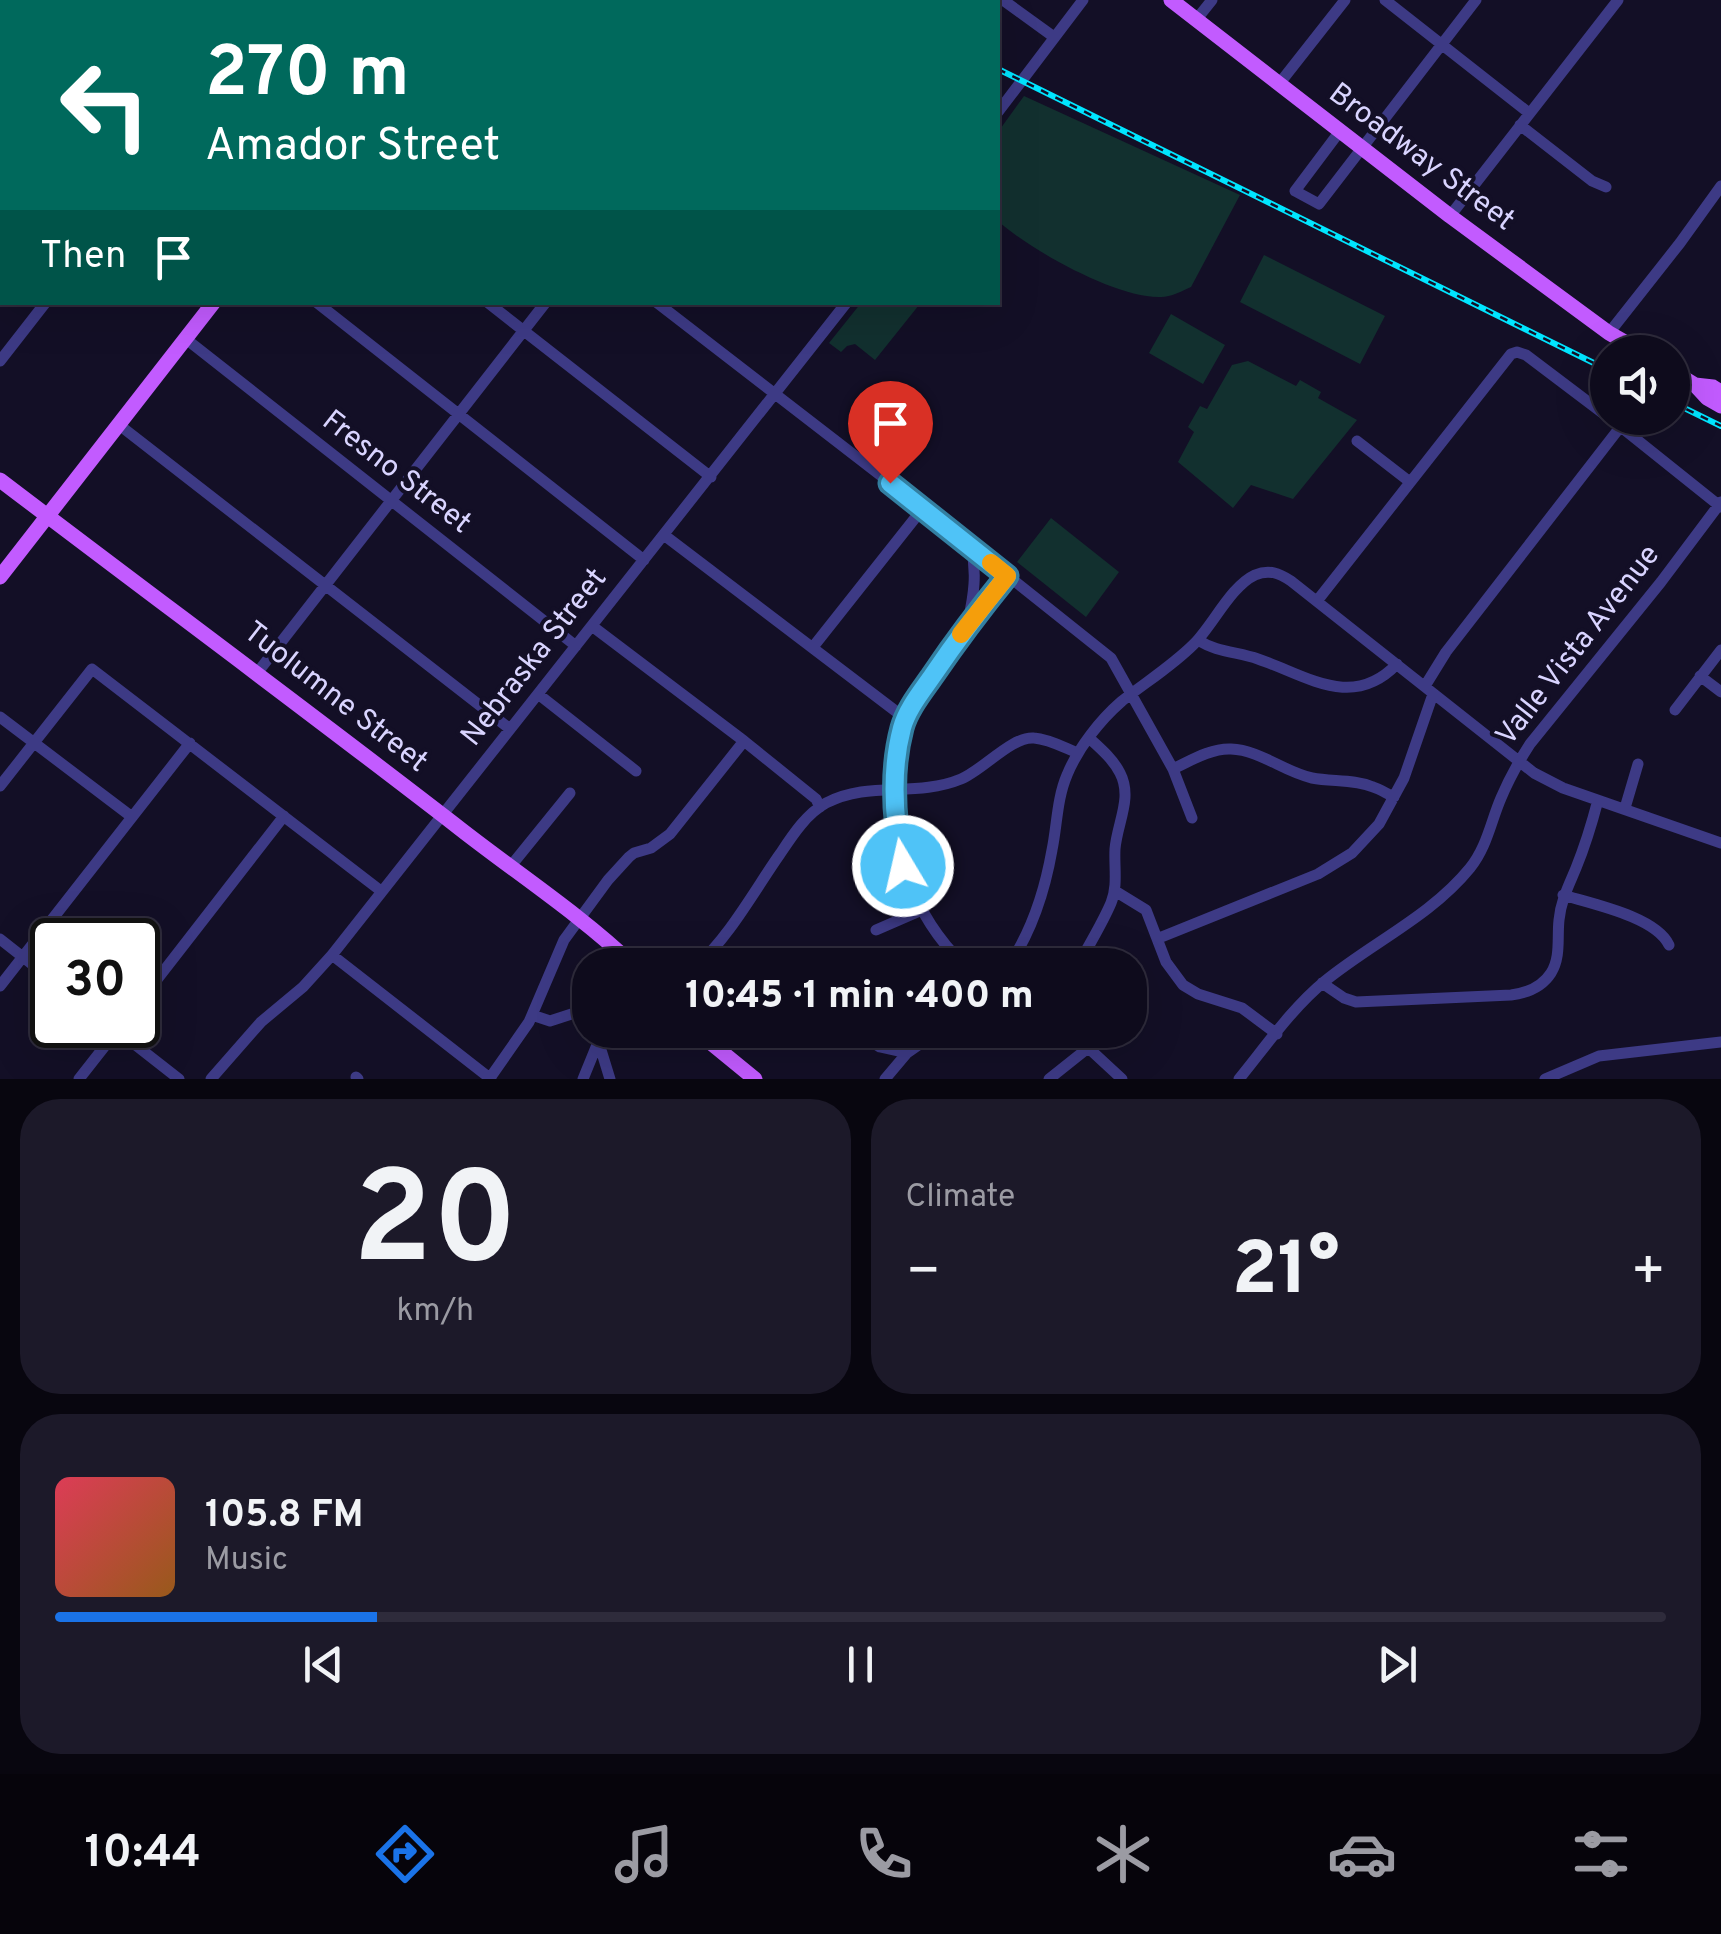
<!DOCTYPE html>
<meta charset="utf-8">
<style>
:root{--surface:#0e0b1c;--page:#1c1929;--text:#f1f3f6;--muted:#9b9ba3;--line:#2e2b3b;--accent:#1a73e8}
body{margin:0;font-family:Overpass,sans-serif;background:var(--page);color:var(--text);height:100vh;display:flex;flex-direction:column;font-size:38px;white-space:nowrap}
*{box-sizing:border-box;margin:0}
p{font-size:32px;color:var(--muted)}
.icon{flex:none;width:55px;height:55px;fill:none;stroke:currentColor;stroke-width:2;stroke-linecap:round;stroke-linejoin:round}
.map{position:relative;height:1079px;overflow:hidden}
.drawer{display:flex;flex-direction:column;gap:20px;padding:20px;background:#08060f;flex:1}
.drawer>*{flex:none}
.hud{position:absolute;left:0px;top:0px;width:1000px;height:305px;box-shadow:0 10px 40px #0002,0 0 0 2px var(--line);background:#00695c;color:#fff;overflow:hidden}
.tools{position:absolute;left:1590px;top:335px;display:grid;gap:20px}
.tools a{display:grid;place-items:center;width:100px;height:100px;border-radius:50%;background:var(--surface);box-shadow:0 10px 40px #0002,0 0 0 2px var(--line);font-size:50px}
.speed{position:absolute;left:30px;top:918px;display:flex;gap:20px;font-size:50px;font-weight:700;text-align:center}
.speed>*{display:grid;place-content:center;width:130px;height:130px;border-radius:50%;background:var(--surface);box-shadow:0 10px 40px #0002,0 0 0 2px var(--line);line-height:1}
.speed .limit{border:5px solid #111;border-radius:15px;background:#fff;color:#111}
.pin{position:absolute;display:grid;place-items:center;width:85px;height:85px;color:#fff;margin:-102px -42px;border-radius:50% 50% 50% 0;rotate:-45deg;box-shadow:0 0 10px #0007}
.pin .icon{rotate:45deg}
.me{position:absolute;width:110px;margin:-55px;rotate:351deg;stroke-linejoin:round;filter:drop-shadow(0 0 8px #0008)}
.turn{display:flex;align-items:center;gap:35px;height:210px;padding:0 40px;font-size:45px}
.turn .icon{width:130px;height:130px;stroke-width:2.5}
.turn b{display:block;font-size:70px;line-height:85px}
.then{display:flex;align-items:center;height:95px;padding:0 40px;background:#0003;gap:20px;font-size:38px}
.big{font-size:75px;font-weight:800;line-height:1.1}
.drawer .card{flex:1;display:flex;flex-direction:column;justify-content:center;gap:15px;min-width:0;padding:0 35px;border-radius:40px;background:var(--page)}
.drawer .dial{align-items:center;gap:0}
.dial b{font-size:130px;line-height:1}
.song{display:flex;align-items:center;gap:30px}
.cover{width:120px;height:120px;border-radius:15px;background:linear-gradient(135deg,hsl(350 70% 55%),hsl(30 70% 35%))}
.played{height:10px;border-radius:5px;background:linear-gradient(90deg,var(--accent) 20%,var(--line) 20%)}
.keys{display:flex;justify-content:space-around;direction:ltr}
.heat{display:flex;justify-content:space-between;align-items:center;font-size:55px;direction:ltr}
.drawer .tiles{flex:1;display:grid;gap:20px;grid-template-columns:1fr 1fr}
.card:last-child{grid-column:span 2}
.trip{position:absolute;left:572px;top:948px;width:575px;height:100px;border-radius:40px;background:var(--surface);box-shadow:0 10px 40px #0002,0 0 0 2px var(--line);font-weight:800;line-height:100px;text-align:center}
.tabs{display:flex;height:160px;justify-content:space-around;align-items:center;background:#06040b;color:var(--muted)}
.tabs .icon{width:70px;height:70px}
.tabs .selected{color:var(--accent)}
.tabs b{font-size:45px;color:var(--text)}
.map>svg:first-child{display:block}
.green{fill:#12302f}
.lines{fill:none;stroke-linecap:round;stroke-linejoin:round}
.minor{stroke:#3d3a85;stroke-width:11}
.major{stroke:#c25bff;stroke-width:15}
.rail-casing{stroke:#00e5ff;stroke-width:6}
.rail{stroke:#130f26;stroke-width:2.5;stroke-dasharray:8;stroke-linecap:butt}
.route-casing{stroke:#337fa1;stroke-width:25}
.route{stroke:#4fc3f7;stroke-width:18}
.slow{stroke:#f59e0b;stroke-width:18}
.labels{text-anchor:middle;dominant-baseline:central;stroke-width:8;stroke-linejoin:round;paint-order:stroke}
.street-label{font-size:30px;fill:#d9d4ff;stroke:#130f26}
</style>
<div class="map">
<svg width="1721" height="1079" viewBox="0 0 1721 1079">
<rect width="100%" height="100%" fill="#130f26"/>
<path class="green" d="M1024 96 1240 195 1191 287C1182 291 1171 297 1161 297 1118 299 1030 250 998 221V132Z
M1264 255 1385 316 1360 364 1240 302Z
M915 302 919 305 875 360 855 344 847 346 841 352 829 343 861 303Z
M1171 314 1225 345 1203 384 1149 353Z
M1248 361 1296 386 1300 380 1321 392 1318 398 1357 420 1293 499 1251 485 1233 508 1178 462 1194 432 1188 427 1200 406 1207 409 1232 365Z
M1051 518 1119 572 1086 617 1017 562Z"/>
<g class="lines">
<path class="minor" d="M264 0 268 2
M510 0 513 2
M1003 0 1054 37
M1385 0 1529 113
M110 2 112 0
M210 2 212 0
M282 2 284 0
M616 2 618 0
M1196 20 1212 0
M1279 84 1345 0
M998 112 1083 0
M1520 125 1592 181 1606 187
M1340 131 1295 191 1319 204 1476 0
M0 138 2 140
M0 213 2 210
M1450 216 1618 0
M316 302 644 560
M487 302 711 477
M656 302 928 512 1111 658 1173 769 1192 818
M1609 333 1680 243 1721 186
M186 339 576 646
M0 361 46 302
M1616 423 1721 507
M118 424 510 729
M1357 441 1410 482
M664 535 906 719
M1317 601 1511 354 1517 352 1526 355 1608 417
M968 621C974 595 977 573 971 546
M592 626 744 741 816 799 820 807
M1198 640C1216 652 1238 652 1258 659 1306 675 1352 711 1397 664
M813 647 923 508
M257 673 546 302
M1700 676 1721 692
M1425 686 1446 652 1621 426
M538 694 636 771
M1675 710 1721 650
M0 717 132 817
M1173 769C1190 761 1211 748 1231 749 1260 750 1284 772 1312 778 1332 782 1354 779 1373 787 1380 789 1387 794 1394 797
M0 786 92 669 381 891
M1625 808 1638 764
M510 867 570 793
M1115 891 1146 910 1166 962 1183 985 1198 994 1242 1008 1277 1034
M1563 895C1593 904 1656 917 1669 945
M876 930 922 910
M1159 938 1318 874 1352 853 1379 824 1404 778 1433 694
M0 939 52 980
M332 955 491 1079
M708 956 758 957 781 965
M697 965C728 939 756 888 780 854 792 836 806 814 826 803 870 780 915 798 961 779 983 770 1012 736 1034 738 1049 739 1065 748 1078 753
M964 965C910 912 892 849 896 775 897 757 897 738 904 721 913 702 926 686 937 669 959 637 983 606 1007 576
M1009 965C1031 932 1045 890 1052 850 1057 826 1057 798 1067 775 1078 748 1100 720 1122 701 1146 682 1172 666 1194 644 1213 625 1231 586 1255 575 1269 569 1279 573 1291 581L1534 773 1563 788 1721 843
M1078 965C1089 945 1102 924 1111 903 1118 886 1114 867 1115 849 1117 823 1133 798 1120 773 1113 759 1100 748 1089 738
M1322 983 1344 998 1356 1002 1511 995C1527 993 1542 987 1551 973 1561 957 1557 938 1559 920 1561 900 1569 885 1576 868 1585 846 1592 823 1598 800
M0 986 190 743
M138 1004 284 816
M532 1015 550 1021 590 1008
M110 1025 179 1079
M853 1030 880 1047 907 1053
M1069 1030 1122 1079
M598 1040 610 1079
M356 1077 358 1079
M490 1078 529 1022 564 940 608 880 629 857 634 853 651 848 670 834 744 741
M79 1079 119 1028
M211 1079 261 1022 303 987 332 955 847 302
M583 1079 603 1030
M885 1079 907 1053 940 1030
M1049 1079 1088 1048
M1239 1079C1266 1046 1292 1008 1325 981 1373 942 1431 916 1470 868 1487 847 1491 821 1501 798 1509 779 1519 761 1530 744L1661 582 1721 502
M1545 1079 1599 1056 1721 1042"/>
<path class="major" d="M1171 0 1450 216 1609 333 1642 352
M448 2 450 0
M1672 371 1695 385 1707 398 1721 406
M1695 385 1713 387 1721 392
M0 480C151 595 304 708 454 824 512 870 580 914 633 965
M0 577 214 302
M695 1030 755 1079"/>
<g class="rail-casing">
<path id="rail" d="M857 0 862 2
M998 69 1608 370
M1672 402 1721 426"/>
</g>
<use href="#rail" class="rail"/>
</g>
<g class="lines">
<g class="route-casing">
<path id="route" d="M890 483 1007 576C981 608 956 641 933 675 922 691 907 709 902 728 890 773 894 822 903 866"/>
</g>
<use href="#route" class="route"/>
<path class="slow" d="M961 634 1007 576 991 563"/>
</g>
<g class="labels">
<g class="street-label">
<text transform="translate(1421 158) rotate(37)">Broadway Street</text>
<text transform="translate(396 473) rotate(38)">Fresno Street</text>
<text transform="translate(1579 646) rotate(-52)">Valle Vista Avenue</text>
<text transform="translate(535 658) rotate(-52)">Nebraska Street</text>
<text transform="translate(335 698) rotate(38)">Tuolumne Street</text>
</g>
</g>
</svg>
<div class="tools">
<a><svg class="icon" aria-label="sound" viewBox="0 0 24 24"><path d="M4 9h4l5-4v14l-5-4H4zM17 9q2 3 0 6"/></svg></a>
</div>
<div class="speed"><div class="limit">30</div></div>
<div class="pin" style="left:890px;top:483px;background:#d93025"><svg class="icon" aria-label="arrive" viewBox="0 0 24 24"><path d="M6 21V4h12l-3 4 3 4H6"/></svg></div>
<svg class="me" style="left:903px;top:866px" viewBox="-20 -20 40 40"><circle r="17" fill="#4fc3f7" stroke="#fff" stroke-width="3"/><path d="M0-11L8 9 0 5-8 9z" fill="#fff"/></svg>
<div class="trip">10:45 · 1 min · 400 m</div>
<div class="hud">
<div class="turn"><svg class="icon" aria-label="left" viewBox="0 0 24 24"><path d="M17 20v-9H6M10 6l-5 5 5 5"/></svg><div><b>270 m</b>Amador Street</div></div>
<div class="then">Then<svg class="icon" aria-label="arrive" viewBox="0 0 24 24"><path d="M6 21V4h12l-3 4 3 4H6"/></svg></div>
</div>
</div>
<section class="drawer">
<div class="tiles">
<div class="card dial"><b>20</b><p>km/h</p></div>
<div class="card"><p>Climate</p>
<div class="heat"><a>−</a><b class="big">21°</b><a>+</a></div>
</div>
<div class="card">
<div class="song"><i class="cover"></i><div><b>105.8 FM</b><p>Music</p></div></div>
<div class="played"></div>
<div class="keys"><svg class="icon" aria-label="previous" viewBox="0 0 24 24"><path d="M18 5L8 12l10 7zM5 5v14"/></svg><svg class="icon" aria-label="pause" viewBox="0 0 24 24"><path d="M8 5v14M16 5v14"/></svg><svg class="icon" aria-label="next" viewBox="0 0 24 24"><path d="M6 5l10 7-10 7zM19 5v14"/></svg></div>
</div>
</div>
</section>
<nav class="tabs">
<b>10:44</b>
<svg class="icon selected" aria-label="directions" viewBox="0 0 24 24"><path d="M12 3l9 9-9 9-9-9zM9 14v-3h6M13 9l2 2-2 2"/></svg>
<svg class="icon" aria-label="music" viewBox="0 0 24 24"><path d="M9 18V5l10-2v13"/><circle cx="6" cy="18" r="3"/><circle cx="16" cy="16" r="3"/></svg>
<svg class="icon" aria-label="phone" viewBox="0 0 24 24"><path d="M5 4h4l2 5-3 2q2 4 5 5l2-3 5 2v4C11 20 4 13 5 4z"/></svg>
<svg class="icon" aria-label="climate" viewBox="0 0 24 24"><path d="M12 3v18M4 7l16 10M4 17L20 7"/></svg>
<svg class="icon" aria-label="car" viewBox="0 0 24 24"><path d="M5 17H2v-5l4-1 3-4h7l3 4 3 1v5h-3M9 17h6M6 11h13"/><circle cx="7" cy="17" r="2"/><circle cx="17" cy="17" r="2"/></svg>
<svg class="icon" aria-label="filters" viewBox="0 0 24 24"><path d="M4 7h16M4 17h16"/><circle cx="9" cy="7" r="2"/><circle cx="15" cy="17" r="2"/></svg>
</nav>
